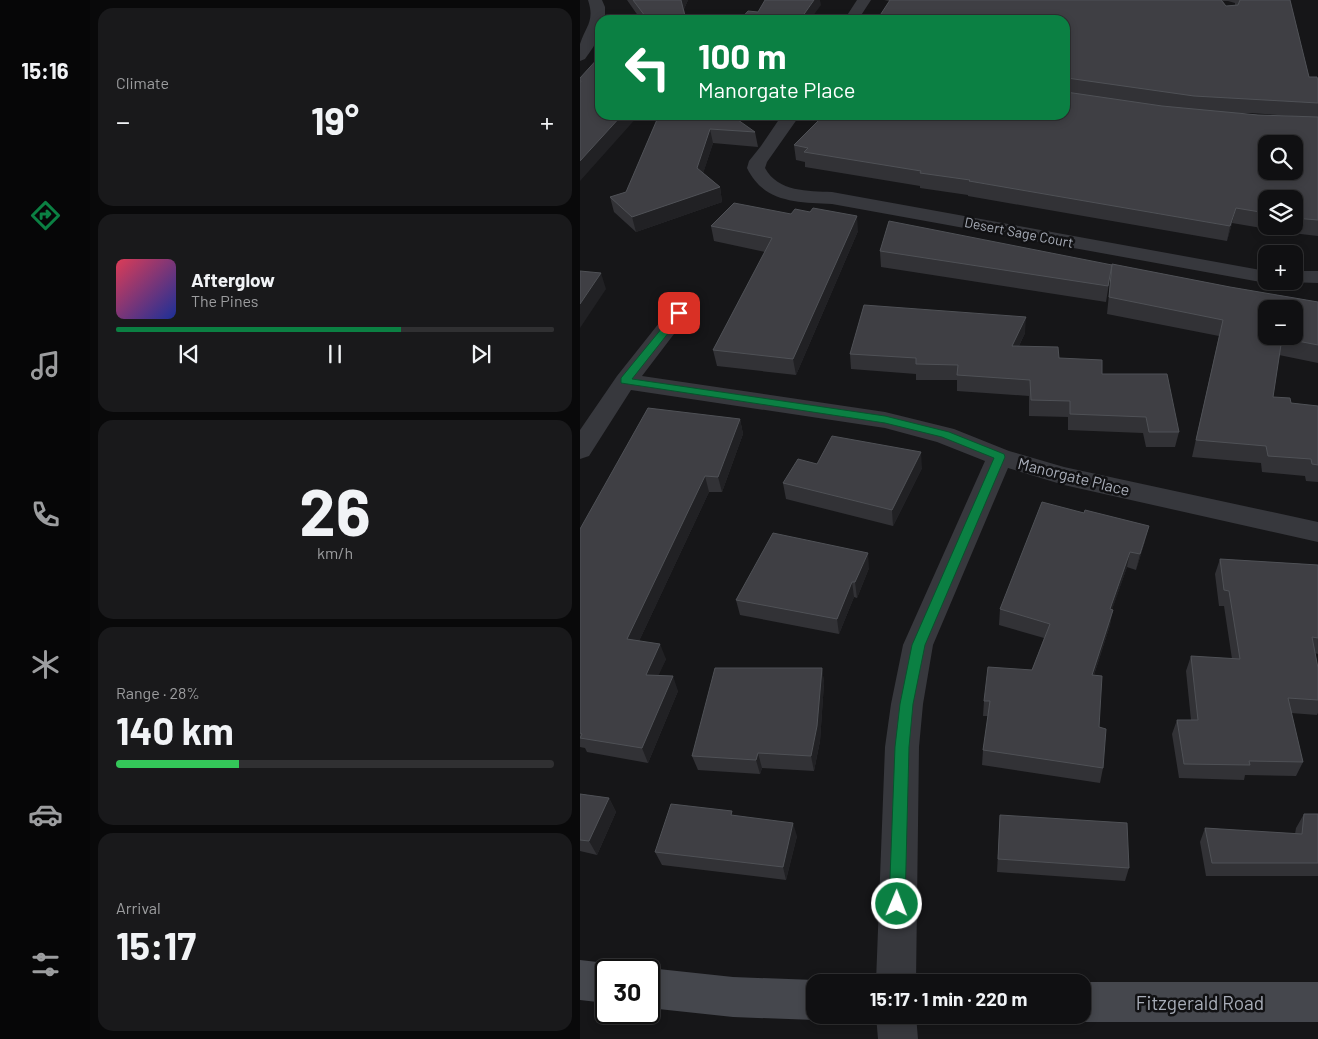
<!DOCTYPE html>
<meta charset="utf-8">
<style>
:root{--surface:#101012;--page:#19191b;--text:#f1f3f6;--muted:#9c9d9f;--line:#303032;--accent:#0b8043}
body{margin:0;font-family:Barlow,sans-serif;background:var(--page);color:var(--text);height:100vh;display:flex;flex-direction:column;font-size:19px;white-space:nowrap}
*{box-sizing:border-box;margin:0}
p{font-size:16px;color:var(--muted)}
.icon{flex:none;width:28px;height:28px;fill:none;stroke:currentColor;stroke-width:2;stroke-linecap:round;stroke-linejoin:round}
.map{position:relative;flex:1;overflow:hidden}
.drawer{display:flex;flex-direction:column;gap:8px;padding:8px;background:#09090a;width:490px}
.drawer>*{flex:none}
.guide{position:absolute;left:15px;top:15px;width:475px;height:105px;border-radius:15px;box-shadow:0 2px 8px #0003,0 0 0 1px var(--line);background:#0b8043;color:#fff;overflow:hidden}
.buttons{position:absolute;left:678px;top:135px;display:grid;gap:10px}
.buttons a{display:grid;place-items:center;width:45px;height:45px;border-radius:10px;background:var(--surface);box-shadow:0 2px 8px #0003,0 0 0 1px var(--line);font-size:25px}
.speed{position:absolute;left:15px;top:959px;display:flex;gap:10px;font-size:25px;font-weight:700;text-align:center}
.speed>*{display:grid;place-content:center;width:65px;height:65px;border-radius:50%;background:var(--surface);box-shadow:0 2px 8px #0003,0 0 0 1px var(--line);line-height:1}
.speed .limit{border:2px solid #111;border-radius:8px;background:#fff;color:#111}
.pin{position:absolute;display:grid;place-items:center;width:42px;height:42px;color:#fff;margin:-21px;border-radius:10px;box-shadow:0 2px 8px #0006}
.me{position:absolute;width:55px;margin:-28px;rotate:1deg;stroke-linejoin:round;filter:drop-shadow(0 0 4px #0008)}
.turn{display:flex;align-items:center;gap:18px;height:105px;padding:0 20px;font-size:22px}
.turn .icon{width:65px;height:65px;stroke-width:2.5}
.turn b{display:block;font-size:35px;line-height:42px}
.big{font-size:38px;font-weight:700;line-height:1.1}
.drawer .widget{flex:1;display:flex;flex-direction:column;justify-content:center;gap:8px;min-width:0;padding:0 18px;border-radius:15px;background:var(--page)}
.drawer .dial{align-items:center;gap:0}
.dial b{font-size:65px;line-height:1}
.song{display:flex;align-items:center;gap:15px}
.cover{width:60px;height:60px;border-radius:8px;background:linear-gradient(135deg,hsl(350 70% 55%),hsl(230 70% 35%))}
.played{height:5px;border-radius:2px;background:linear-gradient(90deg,var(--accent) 65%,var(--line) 65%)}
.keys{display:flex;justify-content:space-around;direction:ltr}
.heat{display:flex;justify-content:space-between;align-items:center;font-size:28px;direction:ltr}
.charge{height:8px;border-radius:4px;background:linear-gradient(90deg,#34c759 28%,var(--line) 0)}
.trip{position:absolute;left:226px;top:974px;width:285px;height:50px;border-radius:15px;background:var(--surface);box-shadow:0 2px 8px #0003,0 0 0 1px var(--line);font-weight:700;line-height:50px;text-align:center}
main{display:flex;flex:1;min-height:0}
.dock{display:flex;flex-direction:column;width:90px;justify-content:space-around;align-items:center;background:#060607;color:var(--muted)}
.dock .icon{width:35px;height:35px}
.dock .on{color:var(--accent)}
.dock b{font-size:22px;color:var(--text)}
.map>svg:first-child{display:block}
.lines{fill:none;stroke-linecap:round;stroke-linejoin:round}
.street{fill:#37383d;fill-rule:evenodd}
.secondary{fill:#45474d;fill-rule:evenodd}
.wall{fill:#323236;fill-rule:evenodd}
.shaded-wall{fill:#212124}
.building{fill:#3f3f44;stroke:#4f5156;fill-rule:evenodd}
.route{fill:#0b8043;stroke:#07532c}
.labels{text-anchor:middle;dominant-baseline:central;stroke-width:5;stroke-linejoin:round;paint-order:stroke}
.far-street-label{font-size:14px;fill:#a8adb8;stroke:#111113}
.street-label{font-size:16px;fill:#a8adb8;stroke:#111113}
.near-street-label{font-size:19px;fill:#a8adb8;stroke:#111113}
</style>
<main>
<nav class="dock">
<b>15:16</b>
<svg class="icon on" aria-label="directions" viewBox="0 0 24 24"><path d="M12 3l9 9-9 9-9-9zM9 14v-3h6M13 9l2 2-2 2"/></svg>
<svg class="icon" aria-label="music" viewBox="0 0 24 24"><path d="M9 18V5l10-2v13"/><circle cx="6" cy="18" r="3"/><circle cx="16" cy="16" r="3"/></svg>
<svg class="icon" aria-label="phone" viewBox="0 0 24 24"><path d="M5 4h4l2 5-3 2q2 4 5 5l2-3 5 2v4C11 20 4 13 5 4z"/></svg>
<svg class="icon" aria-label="climate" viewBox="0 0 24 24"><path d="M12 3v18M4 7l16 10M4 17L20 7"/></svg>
<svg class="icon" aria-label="car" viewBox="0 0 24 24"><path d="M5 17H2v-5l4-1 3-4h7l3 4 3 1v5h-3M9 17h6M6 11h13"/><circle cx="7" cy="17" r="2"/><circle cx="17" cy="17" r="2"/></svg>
<svg class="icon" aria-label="filters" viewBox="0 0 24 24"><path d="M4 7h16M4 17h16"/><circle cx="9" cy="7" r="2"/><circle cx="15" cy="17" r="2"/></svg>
</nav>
<section class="drawer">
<div class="widget"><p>Climate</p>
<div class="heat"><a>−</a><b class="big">19°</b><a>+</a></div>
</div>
<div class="widget">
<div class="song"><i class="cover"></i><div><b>Afterglow</b><p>The Pines</p></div></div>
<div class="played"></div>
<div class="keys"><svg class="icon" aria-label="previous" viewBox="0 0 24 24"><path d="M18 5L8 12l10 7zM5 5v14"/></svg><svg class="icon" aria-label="pause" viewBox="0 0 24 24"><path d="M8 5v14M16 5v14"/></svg><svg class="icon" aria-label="next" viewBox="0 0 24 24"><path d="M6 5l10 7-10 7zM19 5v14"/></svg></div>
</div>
<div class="widget dial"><b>26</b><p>km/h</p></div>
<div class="widget"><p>Range · 28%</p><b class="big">140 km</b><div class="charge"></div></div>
<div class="widget"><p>Arrival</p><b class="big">15:17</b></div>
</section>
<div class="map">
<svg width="738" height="1039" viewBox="0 0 738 1039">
<rect width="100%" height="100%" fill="#161618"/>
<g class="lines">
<path class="street" d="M8 0H22L25 7V20H20C20 38 16 44 5 59L0 61C0 56 0 49 0 44 6 26 15 21 8 0Z
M277 0H291L278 20H264Z
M202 115H220L187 162 185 168C198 192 228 191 252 192L686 271V281H694L686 283 252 204C217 202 184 203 167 168L169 161 181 146Z
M714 271H738V283L706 282 714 281Z
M99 306 107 308 110 313 62 376 305 412 374 429 429 451 484 467 738 522V542L484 485 428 468 353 645 343 704 339 747 336 982H296L305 747 311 704 323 645 405 461 357 442 305 428 51 390 9 456 0 459V430L37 376 91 308Z
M296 1015H336L338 1039H298Z"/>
<path class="secondary" d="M0 960 26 963 40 969 26 970V1003L0 1000Z
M69 968 153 977 235 980 241 982H235V1015H247L235 1020 153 1017 69 1008V970H65Z
M501 982H738V1022H502L487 1015H502V982Z"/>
</g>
<path class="wall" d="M47 0H108L104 9 106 20H61Z
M304 0H710L729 77 738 81V236L712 233 652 223 647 241 388 196V195L340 188V186L225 167V162L216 160 214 145 485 115 309 1ZM643 1H648L655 3V5L646 6ZM525 98 589 107 582 106ZM653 113H670L712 116 678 115ZM686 199H714V226H686Z
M79 115H161L157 120 175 132 178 147 133 143 123 173 140 187 142 202 56 232 34 212 30 197 46 192Z
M131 226 278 231 216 375 137 366 133 350 185 252 134 241Z
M300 251 532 265 526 302 301 267Z
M532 264 650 287 738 302V363L699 355 693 397 711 403 738 406V482L726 481 725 476 682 472 681 463 612 457 639 336 527 314Z
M445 333 439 346 479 358 522 374 599 432 595 447H566L563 433 488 430V417L449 416V396L377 391V380H336V374L271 369 270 354Z
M160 419 163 434 142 492H129L59 641 86 659 78 675 98 691 68 763 7 752 5 748 0 747V529Z
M237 464 342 468 313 526 206 499 203 483Z
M565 541 556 570 547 567 532 609 530 625 514 675 523 768 520 783 402 765 403 750 408 716H403L404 701 452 670 464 638 419 625 420 609Z
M640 559 738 565V654L735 653 738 668V713L737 715 711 713 723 762 716 776 665 775 664 780 599 778 592 734 597 720H611L606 671 611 656 652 659 644 606H639L635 574Z
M289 568 277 598 274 597 259 634 160 615 156 600Z
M242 668 244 683 240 741 234 771 182 768 180 774 118 770 112 756Z
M0 794 29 798 36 812 17 855 0 851Z
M724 814H738V876H626L620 842 625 828 715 834 716 828Z
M420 815 549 868 545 881 417 872Z
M153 816 217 836 206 880 82 865 75 852Z"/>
<path class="shaded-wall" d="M101 0H108L103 11Z
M234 0H240L241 5 230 20H220Z
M42 115H59L0 181V161Z
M149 115H161L151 128Z
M130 129 133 143 120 183 117 168Z
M140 187 142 202 56 232 52 217Z
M656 208 652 223 647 241 650 226Z
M277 216 278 231 216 375 213 359Z
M21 273 26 289 0 328V304Z
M446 317 445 333 431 362 432 346Z
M160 419 163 434 142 492 138 477Z
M341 452 342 468 313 526 312 510Z
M125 476 129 492 53 654 47 639Z
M569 526 565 541 556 570 560 554Z
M550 552 547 567 527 624 530 609Z
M288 553 289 568 277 598 275 582Z
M272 582 274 597 259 634 257 619Z
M533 610 530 625 509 690 512 675Z
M80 644 86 659 72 690 66 675Z
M242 668 244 683 240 741 234 771 231 756Z
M93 676 98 691 68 763 62 748Z
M178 753 182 768 180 774 176 760Z
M29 798 36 812 17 855 9 841Z
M213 823 217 836 206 880 203 867Z"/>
<path class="building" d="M53 0H101L106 20H68Z
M185 0H234L220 20H160L168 11 178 12Z
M310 0H641L646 6 658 5 660 0H710L729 77H737L738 81V103L614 96 487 78 485 80V20H297Z
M20 56V115H42L0 161V83L1 81H0V78Z
M485 85 486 92 582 106 678 115 738 117V220L714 218V199H686V213L656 208 650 226 389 181 390 180 340 173 341 171 224 152 228 148 214 145 244 115H485ZM686 144H714V171H686Z
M79 115H151L175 132 130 129 117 168 140 187 52 217 30 197 46 192Z
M154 203 211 214 215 209 230 212 233 208 277 216 213 359 133 350 192 238 131 226Z
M309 221 532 265 528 286 300 251Z
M532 264 650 287 738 302V345L702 338 693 397 710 398 711 403 738 406V465L732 464 731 459 688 456 686 446 616 440 643 320 529 297ZM686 309H714V336H686Z
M0 271 21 273 0 304Z
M284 305 446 317 432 346 478 347 479 358 522 360V374H587L599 432H569L566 417 490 414V401L451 400 450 380 377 375 378 365 336 364V358L270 354Z
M68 408 160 419 138 477 125 476 47 639 80 644 66 675 93 676 62 748 0 738 2 734 0 733V529Z
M252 436 341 452 312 510 203 483 218 459 237 464Z
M462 502 504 513 505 510 569 526 560 554 550 552 530 609 533 610 512 675 522 676 519 727 526 729 523 768 403 750 410 701H404L408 667 452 670 470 624 420 609Z
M193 533 288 553 275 582H272L257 619 156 600Z
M640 559 738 565V638L732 637 738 668V700L708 698 723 762 669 761 670 765 604 764 597 720H618L611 656 660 659 649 591 644 590Z
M135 668H242L237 726 231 756 178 753 176 760 112 756Z
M0 794 29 798 9 841 0 840Z
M91 804 152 811 151 815 213 823 203 867 75 852Z
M724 814H738V863H632L625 828 722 834Z
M420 815 547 823 549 868 418 859Z"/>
<path class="route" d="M99 310 104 313 52 379 305 416 369 432 424 454 425 457 345 645 333 704 329 747 325 904 322 909 317 911 312 909 309 904 315 747 320 704 332 645 414 458 362 437 305 423 41 383V378L96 311Z"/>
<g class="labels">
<g class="far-street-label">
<text transform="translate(439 232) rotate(11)">Desert Sage Court</text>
</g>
<g class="street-label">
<text transform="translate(494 476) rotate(14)">Manorgate Place</text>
</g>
<g class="near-street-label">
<text x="620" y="1002">Fitzgerald Road</text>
</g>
</g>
</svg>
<div class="buttons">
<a><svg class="icon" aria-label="search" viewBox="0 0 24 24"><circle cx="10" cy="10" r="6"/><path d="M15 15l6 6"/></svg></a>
<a><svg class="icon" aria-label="layers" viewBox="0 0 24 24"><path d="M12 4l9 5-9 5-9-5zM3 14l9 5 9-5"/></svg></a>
<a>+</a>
<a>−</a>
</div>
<div class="speed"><div class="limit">30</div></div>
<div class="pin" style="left:99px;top:313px;background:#d93025"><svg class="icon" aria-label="arrive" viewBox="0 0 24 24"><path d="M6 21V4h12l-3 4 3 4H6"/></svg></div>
<svg class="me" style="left:317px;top:904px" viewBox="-20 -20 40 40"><circle r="17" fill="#0b8043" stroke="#fff" stroke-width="3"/><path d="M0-11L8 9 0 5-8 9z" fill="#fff"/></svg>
<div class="trip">15:17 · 1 min · 220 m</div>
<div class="guide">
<div class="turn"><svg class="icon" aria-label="left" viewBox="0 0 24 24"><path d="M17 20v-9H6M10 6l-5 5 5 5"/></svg><div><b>100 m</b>Manorgate Place</div></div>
</div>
</div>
</main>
